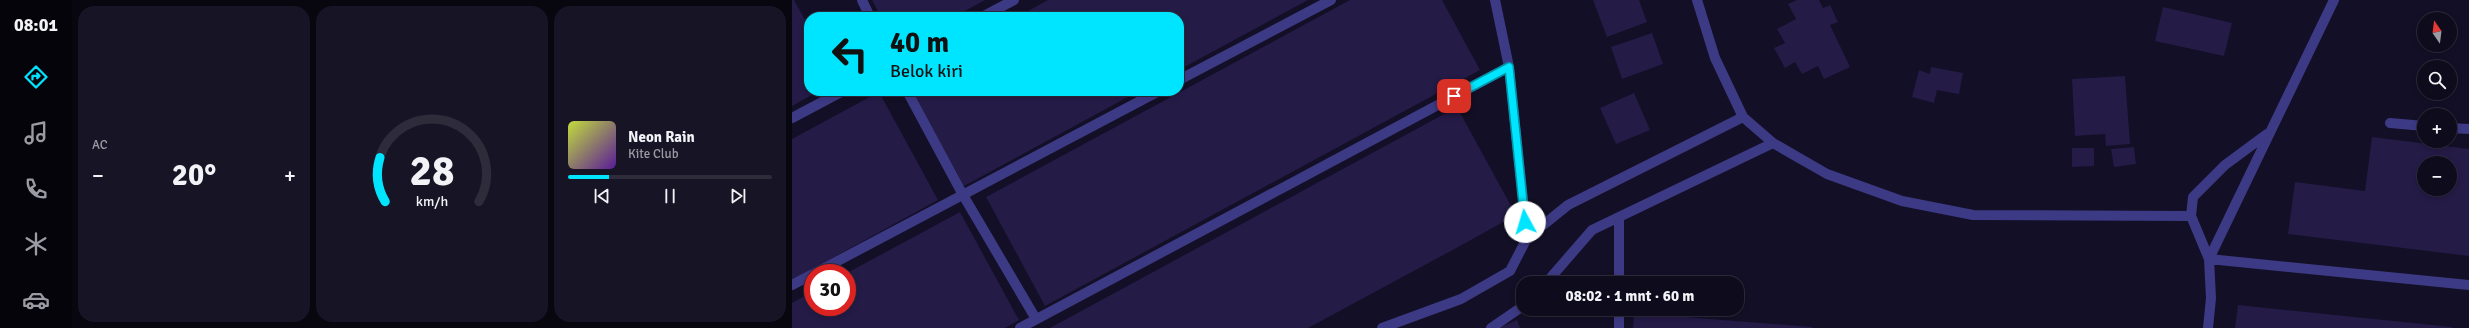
<!DOCTYPE html>
<html lang="id">
<meta charset="utf-8">
<style>
:root{--surface:#0e0b1c;--page:#171425;--text:#f1f3f6;--muted:#9b9ba3;--line:#2e2b3b;--accent:#00e5ff}
body{margin:0;font-family:Signika,sans-serif;background:var(--page);color:var(--text);height:100vh;display:flex;flex-direction:column;font-size:15px;white-space:nowrap}
*{box-sizing:border-box;margin:0}
p{font-size:13px;color:var(--muted)}
.icon{flex:none;width:22px;height:22px;fill:none;stroke:currentColor;stroke-width:2;stroke-linecap:round;stroke-linejoin:round}
.map{position:relative;flex:1;overflow:hidden}
.sheet{display:flex;flex-direction:column;gap:6px;padding:6px;background:#08060f;width:720px}
.sheet>*{flex:none}
.guide{position:absolute;left:12px;top:12px;width:380px;height:84px;border-radius:16px;box-shadow:0 2px 6px #0003,0 0 0 1px var(--line);background:#00e5ff;color:#111;overflow:hidden}
.needle{width:26px;rotate:346deg}
.fabs{position:absolute;left:1625px;top:12px;display:grid;gap:8px}
.fabs a{display:grid;place-items:center;width:40px;height:40px;border-radius:50%;background:var(--surface);box-shadow:0 2px 6px #0003,0 0 0 1px var(--line);font-size:20px}
.speed{position:absolute;left:12px;top:264px;display:flex;gap:8px;font-size:20px;font-weight:700;text-align:center}
.speed>*{display:grid;place-content:center;width:52px;height:52px;border-radius:50%;background:var(--surface);box-shadow:0 2px 6px #0003,0 0 0 1px var(--line);line-height:1}
.speed .limit{border:6px solid #d22;background:#fff;color:#111}
.pin{position:absolute;display:grid;place-items:center;width:34px;height:34px;color:#fff;margin:-17px;border-radius:8px;box-shadow:0 2px 6px #0006}
.me{position:absolute;width:44px;margin:-22px;rotate:354deg;stroke-linejoin:round;filter:drop-shadow(0 0 3px #0008)}
.turn{display:flex;align-items:center;gap:14px;height:84px;padding:0 20px;font-size:18px}
.turn .icon{width:52px;height:52px;stroke-width:2.5}
.turn b{display:block;font-size:28px;line-height:34px}
.big{font-size:30px;font-weight:700;line-height:1.1}
.sheet .widget{flex:1;display:flex;flex-direction:column;justify-content:center;gap:6px;min-width:0;padding:0 14px;border-radius:16px;background:var(--page)}
.sheet .dial{align-items:center;gap:0}
.dial svg{height:104px;overflow:visible;fill:none;stroke:var(--line);stroke-width:7;stroke-linecap:round;text-anchor:middle}
.dial text{fill:var(--text);stroke:none}
.song{display:flex;align-items:center;gap:12px}
.cover{width:48px;height:48px;border-radius:6px;background:linear-gradient(135deg,hsl(70 70% 55%),hsl(270 70% 35%))}
.played{height:4px;border-radius:2px;background:linear-gradient(90deg,var(--accent) 20%,var(--line) 20%)}
.keys{display:flex;justify-content:space-around;direction:ltr}
.heat{display:flex;justify-content:space-between;align-items:center;font-size:22px;direction:ltr}
.sheet .tiles{flex:1;display:grid;gap:6px;grid-template-columns:repeat(3,1fr)}
.trip{position:absolute;left:724px;top:276px;width:228px;height:40px;border-radius:16px;background:var(--surface);box-shadow:0 2px 6px #0003,0 0 0 1px var(--line);font-weight:700;line-height:40px;text-align:center}
main{display:flex;flex:1;min-height:0}
.tabs{display:flex;flex-direction:column;width:72px;justify-content:space-around;align-items:center;background:#06040b;color:var(--muted)}
.tabs .icon{width:28px;height:28px}
.tabs .selected{color:var(--accent)}
.tabs b{font-size:18px;color:var(--text)}
.map>svg:first-child{display:block}
.building{fill:#241b47;fill-rule:evenodd}
.lines{fill:none;stroke-linecap:round;stroke-linejoin:round}
.minor{stroke:#3d3a85;stroke-width:10}
.route-casing{stroke:#0095a6;stroke-width:10}
.route{stroke:#00e5ff;stroke-width:7}
</style>
<main>
<nav class="tabs">
<b>08:01</b>
<svg class="icon selected" aria-label="directions" viewBox="0 0 24 24"><path d="M12 3l9 9-9 9-9-9zM9 14v-3h6M13 9l2 2-2 2"/></svg>
<svg class="icon" aria-label="music" viewBox="0 0 24 24"><path d="M9 18V5l10-2v13"/><circle cx="6" cy="18" r="3"/><circle cx="16" cy="16" r="3"/></svg>
<svg class="icon" aria-label="phone" viewBox="0 0 24 24"><path d="M5 4h4l2 5-3 2q2 4 5 5l2-3 5 2v4C11 20 4 13 5 4z"/></svg>
<svg class="icon" aria-label="climate" viewBox="0 0 24 24"><path d="M12 3v18M4 7l16 10M4 17L20 7"/></svg>
<svg class="icon" aria-label="car" viewBox="0 0 24 24"><path d="M5 17H2v-5l4-1 3-4h7l3 4 3 1v5h-3M9 17h6M6 11h13"/><circle cx="7" cy="17" r="2"/><circle cx="17" cy="17" r="2"/></svg>
</nav>
<section class="sheet">
<div class="tiles">
<div class="widget"><p>AC</p>
<div class="heat"><a>−</a><b class="big">20°</b><a>+</a></div>
</div>
<div class="widget dial"><svg viewBox="0 0 100 80">
<path d="M14 69A42 42 0 1 1 86 69"/>
<path d="M14 69A42 42 0 0 1 10 35" stroke="#00e5ff"/>
<text x="50" y="56" font-size="32" font-weight="700">28</text>
<text x="50" y="72" font-size="11">km/h</text>
</svg></div>
<div class="widget">
<div class="song"><i class="cover"></i><div><b>Neon Rain</b><p>Kite Club</p></div></div>
<div class="played"></div>
<div class="keys"><svg class="icon" aria-label="previous" viewBox="0 0 24 24"><path d="M18 5L8 12l10 7zM5 5v14"/></svg><svg class="icon" aria-label="pause" viewBox="0 0 24 24"><path d="M8 5v14M16 5v14"/></svg><svg class="icon" aria-label="next" viewBox="0 0 24 24"><path d="M6 5l10 7-10 7zM19 5v14"/></svg></div>
</div>
</div>
</section>
<div class="map">
<svg width="1677" height="328" viewBox="0 0 1677 328">
<rect width="100%" height="100%" fill="#130f26"/>
<path class="building" d="M0 0H2L17 27V91H27L0 106Z
M80 0H193L162 17H89Z
M256 0H516L387 70V17H225Z
M558 0H650L688 70 253 306 194 197Z
M801 0H847L855 22 815 37Z
M1005 0H1027L1031 8 1038 5 1046 22 1038 25 1058 67 1032 79 1026 66 1010 74 1003 62 993 68 982 48 993 43 985 29 1004 19 996 4Z
M1371 7 1440 23 1432 56 1363 41Z
M860 33 871 64 830 79 819 47Z
M1139 67 1171 73 1167 94 1145 90 1142 103 1120 97 1127 70 1138 74Z
M1333 76 1338 144 1314 146 1313 134 1283 136 1280 79Z
M120 91H347L172 186Z
M87 92 146 200 0 280V139Z
M842 93 858 130 824 144 808 108Z
M665 107 724 215 668 246 516 328H258Z
M1580 137 1677 149V256L1496 234 1503 182 1573 191ZM1632 163H1658V189H1632Z
M1342 147 1344 164 1322 167 1319 149Z
M1280 148H1302V166L1280 167Z
M168 212 227 320 213 328H0V303L21 291V307H55V273Z
M1446 305 1660 327V328H1443Z
M842 313 1020 327V328H841Z
M725 320 728 328H707Z"/>
<g class="lines">
<path class="minor" d="M70 0 78 17
M703 0 717 67 735 238
M905 0 923 58 951 117 981 143 1035 174 1110 201 1181 215 1399 216
M190 17 222 0
M387 80 539 0
M115 91 171 195 244 319
M0 118 51 91
M1598 123 1632 126
M1658 128 1677 129
M1475 134 1433 165 1401 197 1399 216 1417 259 1542 0
M23 273 367 91
M754 283 800 230 981 143
M827 283V218
M0 285 21 274
M228 328 717 67
M590 328 669 299 718 271 735 238 776 205 951 117
M699 328 731 306
M827 328V309
M1416 328 1419 298 1417 259 1677 285"/>
</g>
<g class="lines">
<g class="route-casing">
<path id="route" d="M662 96 717 67 733 222"/>
</g>
<use href="#route" class="route"/>
</g>
</svg>
<div class="fabs">
<a><svg class="needle" viewBox="-14 -14 28 28"><path d="M0-13l5 13h-10z" fill="#e53935"/><path d="M0 13l5-13h-10z" fill="#9b9ba3"/></svg></a>
<a><svg class="icon" aria-label="search" viewBox="0 0 24 24"><circle cx="10" cy="10" r="6"/><path d="M15 15l6 6"/></svg></a>
<a>+</a>
<a>−</a>
</div>
<div class="speed"><div class="limit">30</div></div>
<div class="pin" style="left:662px;top:96px;background:#d93025"><svg class="icon" aria-label="arrive" viewBox="0 0 24 24"><path d="M6 21V4h12l-3 4 3 4H6"/></svg></div>
<svg class="me" style="left:733px;top:222px" viewBox="-20 -20 40 40"><circle r="19" fill="#fff"/><path d="M0-13L10 11 0 6-10 11z" fill="#00e5ff"/></svg>
<div class="trip">08:02 · 1 mnt · 60 m</div>
<div class="guide">
<div class="turn"><svg class="icon" aria-label="left" viewBox="0 0 24 24"><path d="M17 20v-9H6M10 6l-5 5 5 5"/></svg><div><b>40 m</b>Belok kiri</div></div>
</div>
</div>
</main>
